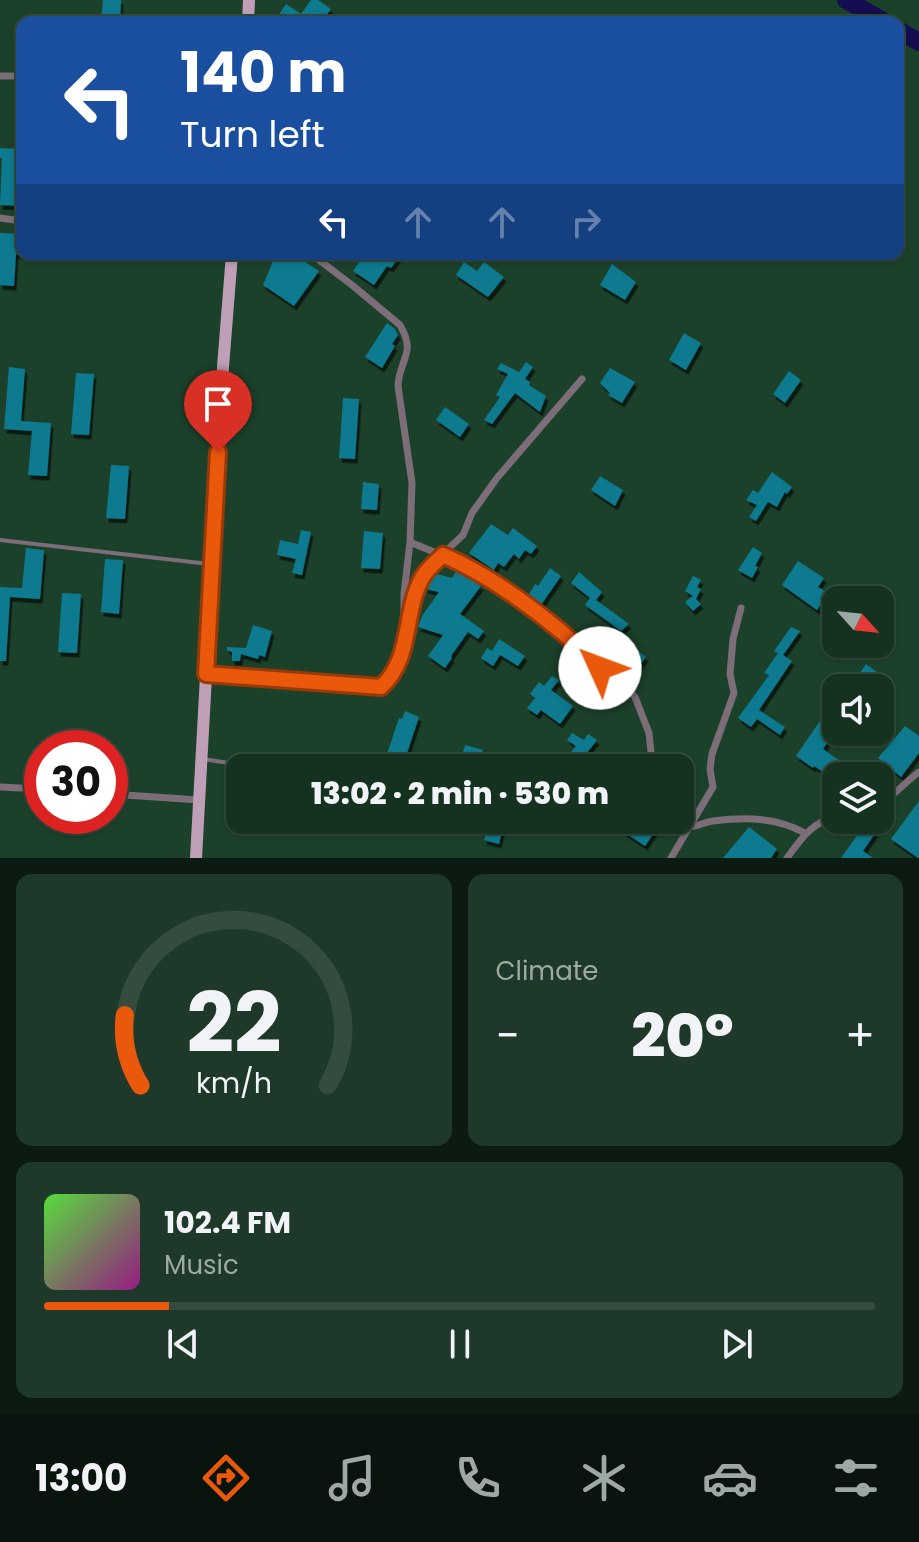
<!DOCTYPE html>
<meta charset="utf-8">
<style>
:root{--surface:#153120;--page:#1e3929;--text:#f1f3f6;--muted:#9da9a5;--line:#344c3e;--accent:#ea580c}
body{margin:0;font-family:Poppins,sans-serif;background:var(--page);color:var(--text);height:100vh;display:flex;flex-direction:column;font-size:30px;white-space:nowrap}
*{box-sizing:border-box;margin:0}
p{font-size:26px;color:var(--muted)}
.icon{flex:none;width:44px;height:44px;fill:none;stroke:currentColor;stroke-width:2;stroke-linecap:round;stroke-linejoin:round}
.map{position:relative;height:858px;overflow:hidden}
.details{display:flex;flex-direction:column;gap:16px;padding:16px;background:#0c1b12;flex:1}
.details>*{flex:none}
.top-card{position:absolute;left:16px;top:16px;width:888px;height:244px;border-radius:16px;box-shadow:0 2px 6px #0004,0 0 0 2px var(--line);background:#1a4fa0;color:#fff;overflow:hidden}
.needle{width:52px;rotate:117deg}
.buttons{position:absolute;left:822px;top:586px;display:grid;gap:16px}
.buttons a{display:grid;place-items:center;width:72px;height:72px;border-radius:16px;background:var(--surface);box-shadow:0 2px 6px #0004,0 0 0 2px var(--line);font-size:40px}
.speed{position:absolute;left:24px;top:730px;display:flex;gap:16px;font-size:40px;font-weight:700;text-align:center}
.speed>*{display:grid;place-content:center;width:104px;height:104px;border-radius:50%;background:var(--surface);box-shadow:0 2px 6px #0004,0 0 0 2px var(--line);line-height:1}
.speed .limit{border:12px solid #d22;background:#fff;color:#111}
.pin{position:absolute;display:grid;place-items:center;width:68px;height:68px;color:#fff;margin:-82px -34px;border-radius:50% 50% 50% 0;rotate:-45deg;box-shadow:0 0 8px #0007}
.pin .icon{rotate:45deg}
.me{position:absolute;width:88px;margin:-44px;rotate:313deg;stroke-linejoin:round;filter:drop-shadow(0 0 6px #0008)}
.turn{display:flex;align-items:center;gap:28px;height:168px;padding:0 32px;font-size:36px}
.turn .icon{width:104px;height:104px;stroke-width:2.5}
.turn b{display:block;font-size:56px;line-height:68px}
.lanes{display:flex;align-items:center;height:76px;padding:0 32px;background:#0003;justify-content:center;gap:40px;direction:ltr}
.lanes .off{opacity:.35}
.big{font-size:60px;font-weight:800;line-height:1.1}
.details .card{flex:1;display:flex;flex-direction:column;justify-content:center;gap:12px;min-width:0;padding:0 28px;border-radius:16px;background:var(--page)}
.details .dial{align-items:center;gap:0}
.dial svg{height:208px;overflow:visible;fill:none;stroke:var(--line);stroke-width:7;stroke-linecap:round;text-anchor:middle}
.dial text{fill:var(--text);stroke:none}
.song{display:flex;align-items:center;gap:24px}
.cover{width:96px;height:96px;border-radius:12px;background:linear-gradient(135deg,hsl(110 70% 55%),hsl(310 70% 35%))}
.played{height:8px;border-radius:4px;background:linear-gradient(90deg,var(--accent) 15%,var(--line) 15%)}
.keys{display:flex;justify-content:space-around;direction:ltr}
.heat{display:flex;justify-content:space-between;align-items:center;font-size:44px;direction:ltr}
.details .tiles{flex:1;display:grid;gap:16px;grid-template-columns:1fr 1fr}
.card:last-child{grid-column:span 2}
.trip{position:absolute;left:226px;top:754px;width:468px;height:80px;border-radius:16px;background:var(--surface);box-shadow:0 2px 6px #0004,0 0 0 2px var(--line);font-weight:800;line-height:80px;text-align:center}
.tabs{display:flex;height:128px;justify-content:space-around;align-items:center;background:#08140d;color:var(--muted)}
.tabs .icon{width:56px;height:56px}
.tabs .active{color:var(--accent)}
.tabs b{font-size:36px;color:var(--text)}
.map>svg:first-child{display:block}
.lines{fill:none;stroke-linecap:round;stroke-linejoin:round}
.river{stroke:#130d51;stroke-width:18}
.building{fill:#0a7a8f;filter:url(#shadow)}
.service{stroke:#7c6d78;stroke-width:4}
.minor{stroke:#7c6d78;stroke-width:7}
.primary{stroke:#bf9fb7;stroke-width:12}
.route-casing{stroke:#983908;stroke-width:20}
.route{stroke:#ea580c;stroke-width:14}
</style>
<div class="map">
<svg width="919" height="858" viewBox="0 0 919 858">
<defs>
<filter id="shadow"><feDropShadow dx="2.5" dy="4.5" stdDeviation="0" flood-color="#0009"/></filter>
</defs>
<rect width="100%" height="100%" fill="#1c412b"/>
<g class="lines">
<path class="river" d="M846 0 885 22
M898 30 919 42"/>
</g>
<path class="building" d="M103 0H121L120 22H101Z
M311 0H318L331 9 321 22H280L276 19 286 4 301 14Z
M0 148 22 149V206L0 205 2 158H0Z
M0 233 22 234V255L16 254 14 286 0 285Z
M276 254H293L319 271 294 306 263 285Z
M365 254H401L391 268 387 266 374 285 353 271Z
M464 262 477 271 484 262 504 277 488 297 456 275Z
M612 264 636 282 625 300 600 285Z
M387 323 395 329 398 335 392 344 395 346 382 368 365 357Z
M684 333 701 343 686 370 669 360Z
M526 362 533 367 525 379 530 382 529 385 546 396 540 412 515 393 492 424 484 420 500 397 496 395 508 374 497 369 501 363 519 372Z
M9 367 25 369 21 421 51 423 47 476 28 475 32 431 4 429Z
M610 368 635 382 622 403 608 395 610 393 600 383Z
M789 371 801 380 785 403 773 394Z
M76 373 94 374 89 435 71 434Z
M343 398 359 399 355 459 339 458Z
M445 407 469 424 460 437 436 420Z
M111 465 129 466 125 519 106 518Z
M772 472 792 487 787 494 785 492 777 507 768 502 756 521 749 517 757 505 746 500 753 490 758 493Z
M600 476 623 490 615 506 591 490Z
M363 482 379 484 377 510 361 509Z
M491 524 508 535 513 528 537 546 531 554 525 550 519 559 514 554 504 567 498 563 494 570 469 553Z
M301 530 311 532 302 575 292 573 296 559 277 555 280 540 298 544Z
M364 531 383 533 380 569 361 568Z
M753 547 762 553 755 566 758 567 752 578 738 570Z
M26 548 44 550 40 599 10 597 6 661H0V587L22 588Z
M105 559 123 560 119 614 101 612Z
M798 561 824 578 818 587 828 593 817 610 782 585Z
M550 568 561 576 541 605 528 596 535 584 538 586Z
M457 570 481 586 460 614 484 631 478 639 468 632 451 656 452 658 445 668 428 656 443 635 418 627 422 616 439 592 425 589 428 580 433 573 452 578Z
M579 572 602 592 596 600 629 624 621 631 585 605 590 598 571 583Z
M693 576 701 580 697 587 701 589 696 599 701 604 693 611 685 602 693 596 685 591Z
M62 593 81 594 77 653 58 652Z
M253 625 272 631 265 657 259 655 258 659 241 654 240 661H232V652L227 650V647L246 648Z
M791 627 800 631 783 655 792 661 759 710 785 727 780 735 757 719 751 727 738 718 769 675 764 673 778 653 774 651Z
M499 639 525 656 518 666 500 655 493 666 481 658 487 648 492 651Z
M613 644 629 658 636 649 646 657 633 674 622 666 624 664 608 650Z
M866 664 881 675 872 688H850Z
M552 676 559 680 551 690 573 706 560 724 541 710 537 715 527 708 535 698 530 694 539 682 544 686Z
M405 711 419 717 402 768 383 766 399 718 402 719Z
M826 712 833 717 829 724 836 730 823 749 840 761 837 766 842 769 836 776 833 784 827 779 829 776 814 766 813 768 796 756Z
M905 726 919 736V753L901 777 878 758Z
M572 733 584 740 588 734 597 740 578 764 568 756 576 746 567 740Z
M465 745 483 750 478 768H459Z
M919 801V858H918L891 839Z
M490 820H505L499 844 484 840Z
M606 820H659L660 824 645 846Z
M865 824 876 832 863 851 873 858H841Z
M749 827 777 849 771 858H723Z"/>
<g class="lines">
<path class="service" d="M0 540 209 564
M203 759 261 768"/>
<path class="minor" d="M0 76H22
M0 218 22 221
M311 254 352 285 400 325C417 354 399 359 398 386L412 483 410 542 404 594V614L410 623
M410 542 465 565 520 599 567 637 591 663 621 681 635 697 649 733 651 752 650 768
M206 674 381 687 392 677 400 657 417 592 422 577 432 564 463 535 472 513 497 478 582 379
M0 787 42 789
M110 794 199 800
M880 804C895 795 905 782 919 772
M665 820C672 823 680 828 689 827 696 827 705 822 713 821 745 817 776 817 805 833
M671 858 713 787 710 769 712 754 734 693 730 674 733 639 741 608
M787 858C800 840 813 821 836 817"/>
<path class="primary" d="M248 22 249 0
M196 858 223 367 232 254"/>
</g>
<g class="lines">
<g class="route-casing">
<path id="route" d="M218 452 206 674 381 687C413 658 403 612 422 578 427 569 436 562 443 555 487 574 527 603 564 634 577 645 585 660 600 668"/>
</g>
<use href="#route" class="route"/>
</g>
</svg>
<div class="buttons">
<a><svg class="needle" viewBox="-14 -14 28 28"><path d="M0-13l5 13h-10z" fill="#e53935"/><path d="M0 13l5-13h-10z" fill="#9da9a5"/></svg></a>
<a><svg class="icon" aria-label="sound" viewBox="0 0 24 24"><path d="M4 9h4l5-4v14l-5-4H4zM17 9q2 3 0 6"/></svg></a>
<a><svg class="icon" aria-label="layers" viewBox="0 0 24 24"><path d="M12 4l9 5-9 5-9-5zM3 14l9 5 9-5"/></svg></a>
</div>
<div class="speed"><div class="limit">30</div></div>
<div class="pin" style="left:218px;top:452px;background:#d93025"><svg class="icon" aria-label="arrive" viewBox="0 0 24 24"><path d="M6 21V4h12l-3 4 3 4H6"/></svg></div>
<svg class="me" style="left:600px;top:668px" viewBox="-20 -20 40 40"><circle r="19" fill="#fff"/><path d="M0-13L10 11 0 6-10 11z" fill="#ea580c"/></svg>
<div class="trip">13:02 · 2 min · 530 m</div>
<div class="top-card">
<div class="turn"><svg class="icon" aria-label="left" viewBox="0 0 24 24"><path d="M17 20v-9H6M10 6l-5 5 5 5"/></svg><div><b>140 m</b>Turn left</div></div>
<div class="lanes"><svg class="icon" aria-label="left" viewBox="0 0 24 24"><path d="M17 20v-9H6M10 6l-5 5 5 5"/></svg><svg class="icon off" aria-label="ahead" viewBox="0 0 24 24"><path d="M12 20V5M6 11l6-6 6 6"/></svg><svg class="icon off" aria-label="ahead" viewBox="0 0 24 24"><path d="M12 20V5M6 11l6-6 6 6"/></svg><svg class="icon off" aria-label="right" viewBox="0 0 24 24"><path d="M7 20v-9h11M14 6l5 5-5 5"/></svg></div>
</div>
</div>
<section class="details">
<div class="tiles">
<div class="card dial"><svg viewBox="0 0 100 80">
<path d="M14 69A42 42 0 1 1 86 69"/>
<path d="M14 69A42 42 0 0 1 8 42" stroke="#ea580c"/>
<text x="50" y="56" font-size="32" font-weight="700">22</text>
<text x="50" y="72" font-size="11">km/h</text>
</svg></div>
<div class="card"><p>Climate</p>
<div class="heat"><a>−</a><b class="big">20°</b><a>+</a></div>
</div>
<div class="card">
<div class="song"><i class="cover"></i><div><b>102.4 FM</b><p>Music</p></div></div>
<div class="played"></div>
<div class="keys"><svg class="icon" aria-label="previous" viewBox="0 0 24 24"><path d="M18 5L8 12l10 7zM5 5v14"/></svg><svg class="icon" aria-label="pause" viewBox="0 0 24 24"><path d="M8 5v14M16 5v14"/></svg><svg class="icon" aria-label="next" viewBox="0 0 24 24"><path d="M6 5l10 7-10 7zM19 5v14"/></svg></div>
</div>
</div>
</section>
<nav class="tabs">
<b>13:00</b>
<svg class="icon active" aria-label="directions" viewBox="0 0 24 24"><path d="M12 3l9 9-9 9-9-9zM9 14v-3h6M13 9l2 2-2 2"/></svg>
<svg class="icon" aria-label="music" viewBox="0 0 24 24"><path d="M9 18V5l10-2v13"/><circle cx="6" cy="18" r="3"/><circle cx="16" cy="16" r="3"/></svg>
<svg class="icon" aria-label="phone" viewBox="0 0 24 24"><path d="M5 4h4l2 5-3 2q2 4 5 5l2-3 5 2v4C11 20 4 13 5 4z"/></svg>
<svg class="icon" aria-label="climate" viewBox="0 0 24 24"><path d="M12 3v18M4 7l16 10M4 17L20 7"/></svg>
<svg class="icon" aria-label="car" viewBox="0 0 24 24"><path d="M5 17H2v-5l4-1 3-4h7l3 4 3 1v5h-3M9 17h6M6 11h13"/><circle cx="7" cy="17" r="2"/><circle cx="17" cy="17" r="2"/></svg>
<svg class="icon" aria-label="filters" viewBox="0 0 24 24"><path d="M4 7h16M4 17h16"/><circle cx="9" cy="7" r="2"/><circle cx="15" cy="17" r="2"/></svg>
</nav>
